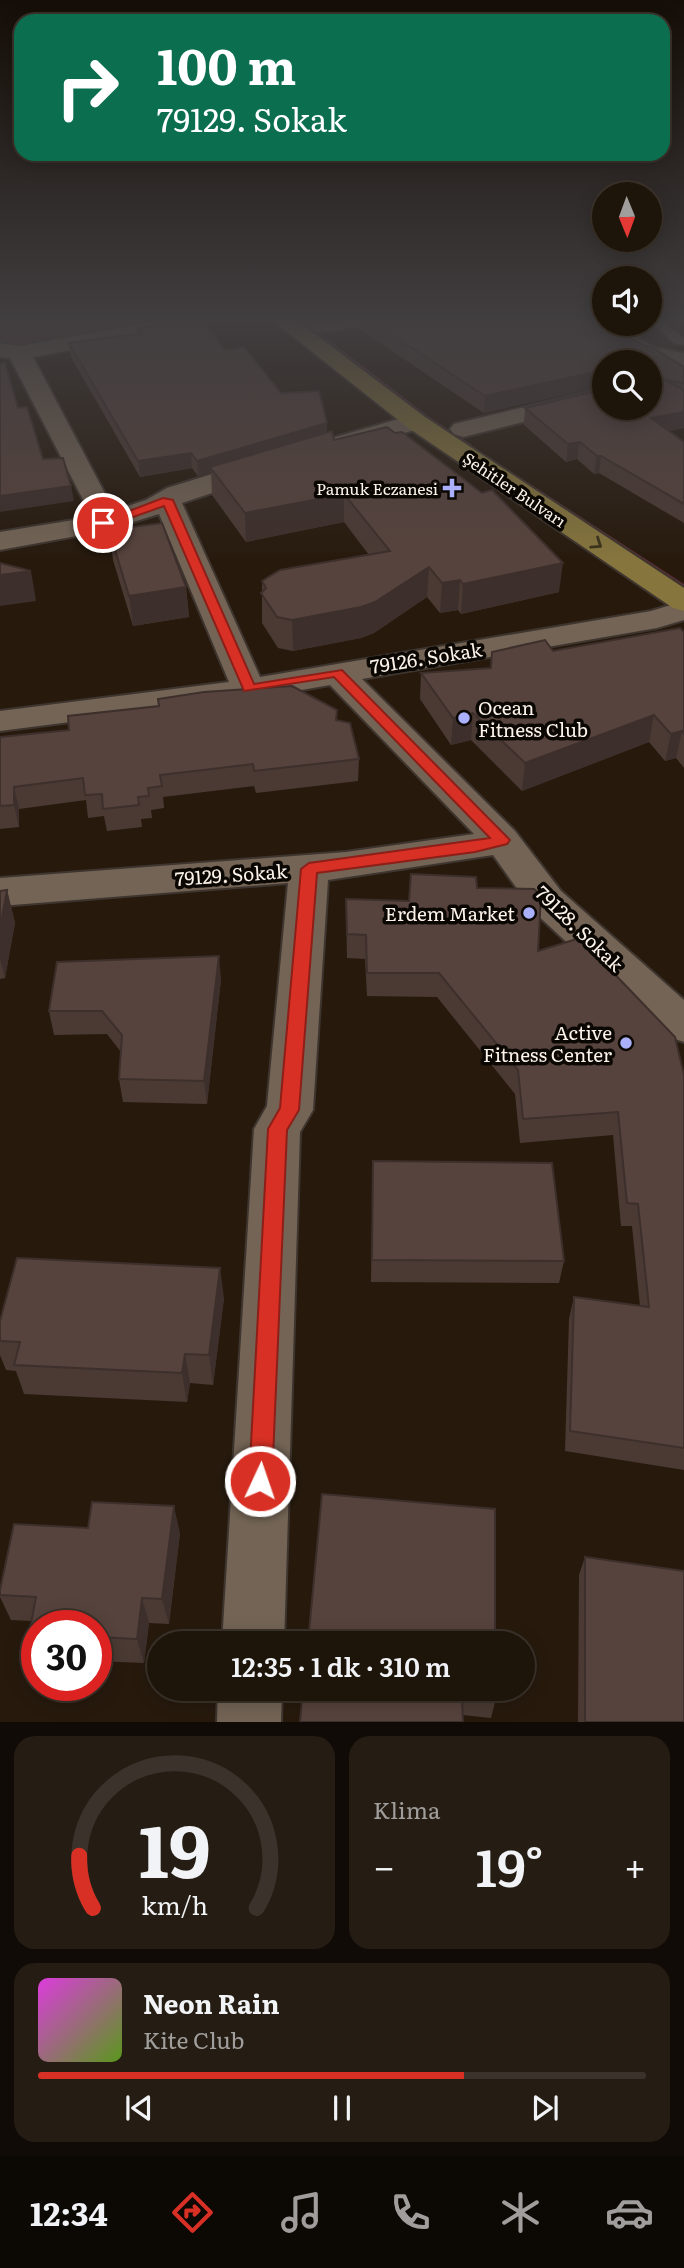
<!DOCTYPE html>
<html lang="tr">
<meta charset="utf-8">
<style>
:root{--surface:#1d140a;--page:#251d13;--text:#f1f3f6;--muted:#a09e9c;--line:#3b332b;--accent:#d93025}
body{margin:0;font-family:Literata,serif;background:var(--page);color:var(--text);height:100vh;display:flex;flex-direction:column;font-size:26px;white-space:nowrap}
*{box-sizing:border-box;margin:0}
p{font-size:23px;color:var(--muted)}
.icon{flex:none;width:38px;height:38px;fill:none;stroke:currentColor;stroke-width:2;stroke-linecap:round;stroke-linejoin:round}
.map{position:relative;height:1722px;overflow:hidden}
.side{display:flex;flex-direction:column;gap:14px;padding:14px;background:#100b06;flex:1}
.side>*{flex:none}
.top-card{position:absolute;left:14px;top:14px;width:656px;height:147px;border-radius:21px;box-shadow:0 4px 18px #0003,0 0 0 2px var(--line);background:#0b6e4f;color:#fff;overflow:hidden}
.needle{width:46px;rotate:179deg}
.controls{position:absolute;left:592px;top:182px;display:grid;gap:14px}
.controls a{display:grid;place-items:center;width:70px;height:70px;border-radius:50%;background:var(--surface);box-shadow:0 4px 18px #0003,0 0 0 2px var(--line);font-size:35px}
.speed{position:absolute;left:21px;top:1610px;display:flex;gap:14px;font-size:35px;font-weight:700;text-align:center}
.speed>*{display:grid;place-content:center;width:91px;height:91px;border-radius:50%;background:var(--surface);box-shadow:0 4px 18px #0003,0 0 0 2px var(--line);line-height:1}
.speed .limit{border:10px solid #d22;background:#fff;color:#111}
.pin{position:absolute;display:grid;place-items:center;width:60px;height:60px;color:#fff;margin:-30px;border:4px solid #fff;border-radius:50%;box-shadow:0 2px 7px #0007}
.me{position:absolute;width:77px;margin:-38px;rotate:3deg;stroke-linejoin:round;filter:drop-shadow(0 0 5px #0008)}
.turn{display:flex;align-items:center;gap:24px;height:147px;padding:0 28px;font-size:32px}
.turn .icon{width:91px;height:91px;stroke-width:2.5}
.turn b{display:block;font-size:49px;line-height:60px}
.big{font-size:52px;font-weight:600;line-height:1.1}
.side .card{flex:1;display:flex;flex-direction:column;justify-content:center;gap:10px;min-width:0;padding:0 24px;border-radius:21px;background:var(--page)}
.side .dial{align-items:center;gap:0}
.dial svg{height:182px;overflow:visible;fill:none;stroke:var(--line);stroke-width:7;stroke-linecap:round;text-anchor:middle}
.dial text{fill:var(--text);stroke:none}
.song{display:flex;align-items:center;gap:21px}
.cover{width:84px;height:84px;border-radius:10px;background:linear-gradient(135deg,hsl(300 70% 55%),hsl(90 70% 35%))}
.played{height:7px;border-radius:4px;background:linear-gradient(90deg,var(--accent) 70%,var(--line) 70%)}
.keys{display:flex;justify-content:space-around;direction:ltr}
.heat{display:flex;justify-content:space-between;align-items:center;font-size:38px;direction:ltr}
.side .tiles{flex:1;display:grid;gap:14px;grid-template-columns:1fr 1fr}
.card:last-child{grid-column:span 2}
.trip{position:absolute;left:147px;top:1631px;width:388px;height:70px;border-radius:35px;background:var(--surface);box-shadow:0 4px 18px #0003,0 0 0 2px var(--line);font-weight:600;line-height:70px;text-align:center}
.menu{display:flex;height:112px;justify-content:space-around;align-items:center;background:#0c0804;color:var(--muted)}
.menu .icon{width:49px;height:49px}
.menu .selected{color:var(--accent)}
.menu b{font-size:32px;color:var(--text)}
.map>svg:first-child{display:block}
.green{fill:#5a2d36}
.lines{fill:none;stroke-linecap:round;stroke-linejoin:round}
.service-casing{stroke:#3e352f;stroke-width:4}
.minor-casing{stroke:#3e352f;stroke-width:4}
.primary-casing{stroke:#3e352f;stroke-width:4}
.service{fill:#736455;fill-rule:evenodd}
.minor{fill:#736455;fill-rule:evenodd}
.primary{fill:#86753d;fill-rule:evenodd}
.wall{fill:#4b3a34}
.shaded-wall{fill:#3d2f2b}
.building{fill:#57433d;stroke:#3d2f2b;stroke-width:2}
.oneway{stroke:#3c331a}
.route{fill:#d93025;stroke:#8d1f18;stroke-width:2}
.poi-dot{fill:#aab0fb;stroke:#0b0703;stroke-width:2.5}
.labels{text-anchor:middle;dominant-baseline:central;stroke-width:7;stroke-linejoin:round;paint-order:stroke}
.far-poi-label{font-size:16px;fill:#fcf3ea;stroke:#0b0703;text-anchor:end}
.far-street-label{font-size:16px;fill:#fcf3ea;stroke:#0b0703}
.street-label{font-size:19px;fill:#fcf3ea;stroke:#0b0703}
.poi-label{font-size:19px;fill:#fcf3ea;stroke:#0b0703;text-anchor:end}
</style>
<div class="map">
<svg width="684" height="1722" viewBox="0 0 684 1722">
<rect width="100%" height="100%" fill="#271a0d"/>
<path class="green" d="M0 319H172L22 347 0 344Z
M295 319H301L428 416 472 445 467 447 423 417Z
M475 448 684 584V588L471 449Z"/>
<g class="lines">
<g class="service-casing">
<path id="service" d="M649 319H660L684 339V345L674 343Z"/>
</g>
<g class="minor-casing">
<path id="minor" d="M167 319H198L200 321 197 326 189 328 33 357 111 505 119 509 146 500 167 488 251 462 260 460 269 462 273 468 269 474 182 503 260 677 651 611 684 601V620L657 628 362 679 515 831 561 891 684 1000V1042L669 1037 533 911 493 855 328 880 313 1110 300 1132 284 1643H222L254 1129 267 1106 288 883 0 906V878L346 852 474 834 330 685 249 699 0 731V711L229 682 159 514 104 531 0 550V532L92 517 10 358 0 357V343L19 346Z
M326 319H367L364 324C349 327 329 334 314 331L311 326 314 321Z
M578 319H604V324H613L656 348 684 353V367L641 359 581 324Z
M604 388V402L463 437 454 434 450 429 454 424Z
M416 414 425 417 429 422 425 427 338 452 329 449 325 444 329 439Z
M218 1689H282L281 1722H217Z"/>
</g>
<g class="primary-casing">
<path id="primary" d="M271 319H295L425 417 684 588V611L673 608 407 427Z"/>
</g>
<use href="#service" class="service"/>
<use href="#minor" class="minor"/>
<use href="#primary" class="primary"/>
</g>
<path class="wall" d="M358 319H595L642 345 684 367V428L669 431 684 442V523L599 473 594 474 577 459 566 462 524 425 525 408H649L604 362V386L484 413 358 328Z
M138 328 225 350 281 393 327 432 334 440 559 592 461 614 458 610 440 613 427 597 374 633 361 638 293 651 278 648 262 623V581L369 555 344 522 246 542 212 495 211 472 198 476 192 468 140 477 71 357 69 343 138 333Z
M109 530 186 587 189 617 133 626 113 560Z
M684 632V768L676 758 665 761 649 742 522 791 471 740 451 745 420 699 421 673 491 668 553 651Z
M337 721 359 759 358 781 256 793 254 786 163 797 164 808 151 810 152 818 141 819 142 827 107 831 104 816 88 818 86 800 19 809V827L0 829V737Z
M477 888 538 951 684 1075V1470L565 1451 569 1319 574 1297 640 1306 632 1226H621L613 1135 520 1143 515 1094 437 997 367 996 365 959 347 958 346 899 409 901Z
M7 890 15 923 5 978 0 979V980V891Z
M221 979 207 1104 123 1102 119 1079 121 1052 107 1034 54 1035 49 1011Z
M373 1161 564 1261 559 1283 371 1282Z
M224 1298 213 1385 190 1383 187 1402 24 1394 16 1371 6 1370 0 1355V1341Z
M88 1528 180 1533 169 1624 149 1623 144 1663 96 1661V1626H37V1650L29 1634 32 1621 11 1620 0 1597V1590Z
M585 1557 684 1722H578L579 1575Z
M495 1689V1702L491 1718 463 1715 300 1722Z"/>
<path class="shaded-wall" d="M604 370V386L484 413 485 396Z
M684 412V428L649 435 651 418Z
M327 423V438L210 467 211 472 198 476 197 461Z
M580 442 577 459 566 462 568 444Z
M191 453 192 468 140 477 138 461Z
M597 456H601L599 473 594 474Z
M71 486 74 501 0 512V496Z
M344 494V522L246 542 245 513Z
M563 563 559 592 461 614 463 584Z
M429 567 427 597 374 633 361 638 293 651 292 620Z
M31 571 36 601 0 606V575Z
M460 580 458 610 440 613 442 583Z
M186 587 189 617 133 626 129 596Z
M473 713 471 740 451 745 453 718Z
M654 715 649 742 522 791 525 763Z
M682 731 676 758 665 761 671 734Z
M14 787 19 809V827L14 805Z
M7 890 15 923 5 978 0 959V928Z
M219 956 221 979 207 1104 204 1081Z
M220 1268 224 1298 213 1385 209 1355Z
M185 1354 190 1383 187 1402 182 1373Z
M174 1506 180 1533 169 1624 162 1599Z
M142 1598 149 1623 144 1663 137 1639Z"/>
<path class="building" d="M201 319 225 350 244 347 281 393 319 391 327 423 197 461 191 453 138 461 69 343 141 333 138 328Z
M368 319H595L642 345 651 347 684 367V383L664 380 684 390V412L651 418 684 442V504L601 456H597L580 442 568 444 525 408 604 389V408H649V362H604V370L485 396Z
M5 363 18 408 27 407 43 459 63 458 71 486 0 496V364Z
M387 427 395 433 402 432 482 493 492 490 563 563 463 584 460 580 442 583 429 567 375 602 361 607 292 620 277 617 261 593 266 588 262 581 280 570 390 551 344 494 245 513 210 467 332 431 334 440Z
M162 523 186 587 129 596 109 530Z
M0 563 31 571 0 575Z
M680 628 684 632V734L682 731 671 734 654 715 525 763 473 713 453 718 421 673 491 668 492 652 545 640 553 651Z
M292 686 337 710 336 720 350 723 359 759 254 771 253 764 160 775 162 786 148 788 149 796 138 797 139 805 103 809 102 794 85 795 83 778 14 787V805L0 806V737L69 730 68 716 159 706 158 699 204 692Z
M411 874 476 877 477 888 534 889 541 895 538 951 580 938 675 1037 684 1075V1448L570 1431 574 1297 649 1307 638 1204 627 1203 618 1112 523 1119 518 1070 439 973H367L366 935 347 934 346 899 409 901Z
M7 890 0 928V891Z
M219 956 204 1081 119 1079 122 1035 102 1011H49L57 962Z
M373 1161 552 1163 564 1261 372 1260Z
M17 1258 220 1268 209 1355 185 1354 182 1373 14 1365 20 1342 0 1341V1321Z
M322 1494 495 1509V1643H308Z
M92 1502 174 1506 162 1599 142 1598 137 1639 96 1637V1626H37V1634H29L36 1597 0 1595V1590L14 1524 88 1528Z
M585 1557 684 1571V1722H585Z
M303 1689H495V1702L462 1699 463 1722H300Z"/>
<defs><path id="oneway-chevron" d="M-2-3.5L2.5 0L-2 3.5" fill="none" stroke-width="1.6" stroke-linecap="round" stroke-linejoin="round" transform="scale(1.75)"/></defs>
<use class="oneway" href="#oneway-chevron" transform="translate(597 544) rotate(34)"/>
<linearGradient id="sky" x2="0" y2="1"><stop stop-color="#150e07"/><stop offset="0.57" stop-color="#413e40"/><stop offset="1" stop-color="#413e40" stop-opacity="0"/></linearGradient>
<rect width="684" height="560" fill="url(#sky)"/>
<path class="route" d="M163 498 173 500 254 684 342 670 510 840 507 844 475 852 317 873 299 1110 287 1130 272 1481 269 1489 260 1493 252 1489 249 1481 268 1129 280 1108 301 869 309 863 490 838 334 677 244 691 164 506 108 526 98 523Z"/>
<g class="poi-dot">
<path d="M448.5 477.5h7v7h7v7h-7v7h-7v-7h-7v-7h7z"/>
<circle cx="464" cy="718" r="7"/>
<circle cx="529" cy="913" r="7"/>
<circle cx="626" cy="1043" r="7"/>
</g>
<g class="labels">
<g class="far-poi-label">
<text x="438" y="488">Pamuk Eczanesi</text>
</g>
<g class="far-street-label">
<text transform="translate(515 489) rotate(34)">Şehitler Bulvarı</text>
</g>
<g class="street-label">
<text transform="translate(426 657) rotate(-9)">79126. Sokak</text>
<text transform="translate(231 874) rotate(-4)">79129. Sokak</text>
<text transform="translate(580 928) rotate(44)">79128. Sokak</text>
</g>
<g class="poi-label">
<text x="478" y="707" text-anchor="start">Ocean<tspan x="478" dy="22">Fitness Club</tspan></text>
<text x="515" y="913">Erdem Market</text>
<text x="612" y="1032">Active<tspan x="612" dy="22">Fitness Center</tspan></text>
</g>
</g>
</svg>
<div class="controls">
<a><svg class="needle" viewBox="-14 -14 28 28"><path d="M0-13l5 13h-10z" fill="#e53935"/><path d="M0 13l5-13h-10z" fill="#a09e9c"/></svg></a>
<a><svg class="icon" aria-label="sound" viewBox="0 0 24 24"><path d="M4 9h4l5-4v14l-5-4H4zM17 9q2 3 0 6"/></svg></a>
<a><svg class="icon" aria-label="search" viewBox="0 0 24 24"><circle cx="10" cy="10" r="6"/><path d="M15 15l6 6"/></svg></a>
</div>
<div class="speed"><div class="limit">30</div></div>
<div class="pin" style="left:103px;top:523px;background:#d93025"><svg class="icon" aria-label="arrive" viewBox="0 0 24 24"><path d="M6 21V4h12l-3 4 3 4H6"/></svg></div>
<svg class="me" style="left:260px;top:1481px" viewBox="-20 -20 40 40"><circle r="17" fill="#d93025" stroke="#fff" stroke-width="3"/><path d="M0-11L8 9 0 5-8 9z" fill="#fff"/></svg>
<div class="trip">12:35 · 1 dk · 310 m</div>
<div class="top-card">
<div class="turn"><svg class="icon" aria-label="right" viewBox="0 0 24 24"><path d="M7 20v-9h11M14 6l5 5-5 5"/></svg><div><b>100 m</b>79129. Sokak</div></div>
</div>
</div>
<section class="side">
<div class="tiles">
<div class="card dial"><svg viewBox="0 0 100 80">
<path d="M14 69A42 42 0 1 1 86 69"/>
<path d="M14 69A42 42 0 0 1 8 46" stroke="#d93025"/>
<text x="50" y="56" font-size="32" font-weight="700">19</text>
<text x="50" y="72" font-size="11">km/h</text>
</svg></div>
<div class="card"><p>Klima</p>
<div class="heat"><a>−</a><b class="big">19°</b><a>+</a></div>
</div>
<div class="card">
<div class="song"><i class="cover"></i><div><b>Neon Rain</b><p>Kite Club</p></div></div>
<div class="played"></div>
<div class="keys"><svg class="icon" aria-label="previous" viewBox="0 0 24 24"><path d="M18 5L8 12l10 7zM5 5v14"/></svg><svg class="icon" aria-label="pause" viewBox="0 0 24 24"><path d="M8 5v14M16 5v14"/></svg><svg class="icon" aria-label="next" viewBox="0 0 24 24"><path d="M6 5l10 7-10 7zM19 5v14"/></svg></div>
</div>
</div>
</section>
<nav class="menu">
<b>12:34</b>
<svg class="icon selected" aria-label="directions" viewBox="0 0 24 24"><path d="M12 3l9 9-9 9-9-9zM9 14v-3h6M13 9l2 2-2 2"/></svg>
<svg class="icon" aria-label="music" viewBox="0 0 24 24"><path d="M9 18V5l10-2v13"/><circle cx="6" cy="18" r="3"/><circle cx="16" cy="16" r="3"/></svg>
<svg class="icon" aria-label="phone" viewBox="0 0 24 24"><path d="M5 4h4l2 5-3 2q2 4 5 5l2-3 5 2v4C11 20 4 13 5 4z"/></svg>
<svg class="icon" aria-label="climate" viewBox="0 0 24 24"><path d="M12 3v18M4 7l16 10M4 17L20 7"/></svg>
<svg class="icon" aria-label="car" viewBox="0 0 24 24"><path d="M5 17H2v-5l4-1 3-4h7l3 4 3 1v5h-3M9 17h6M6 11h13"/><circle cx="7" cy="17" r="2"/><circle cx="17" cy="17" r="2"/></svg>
</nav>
